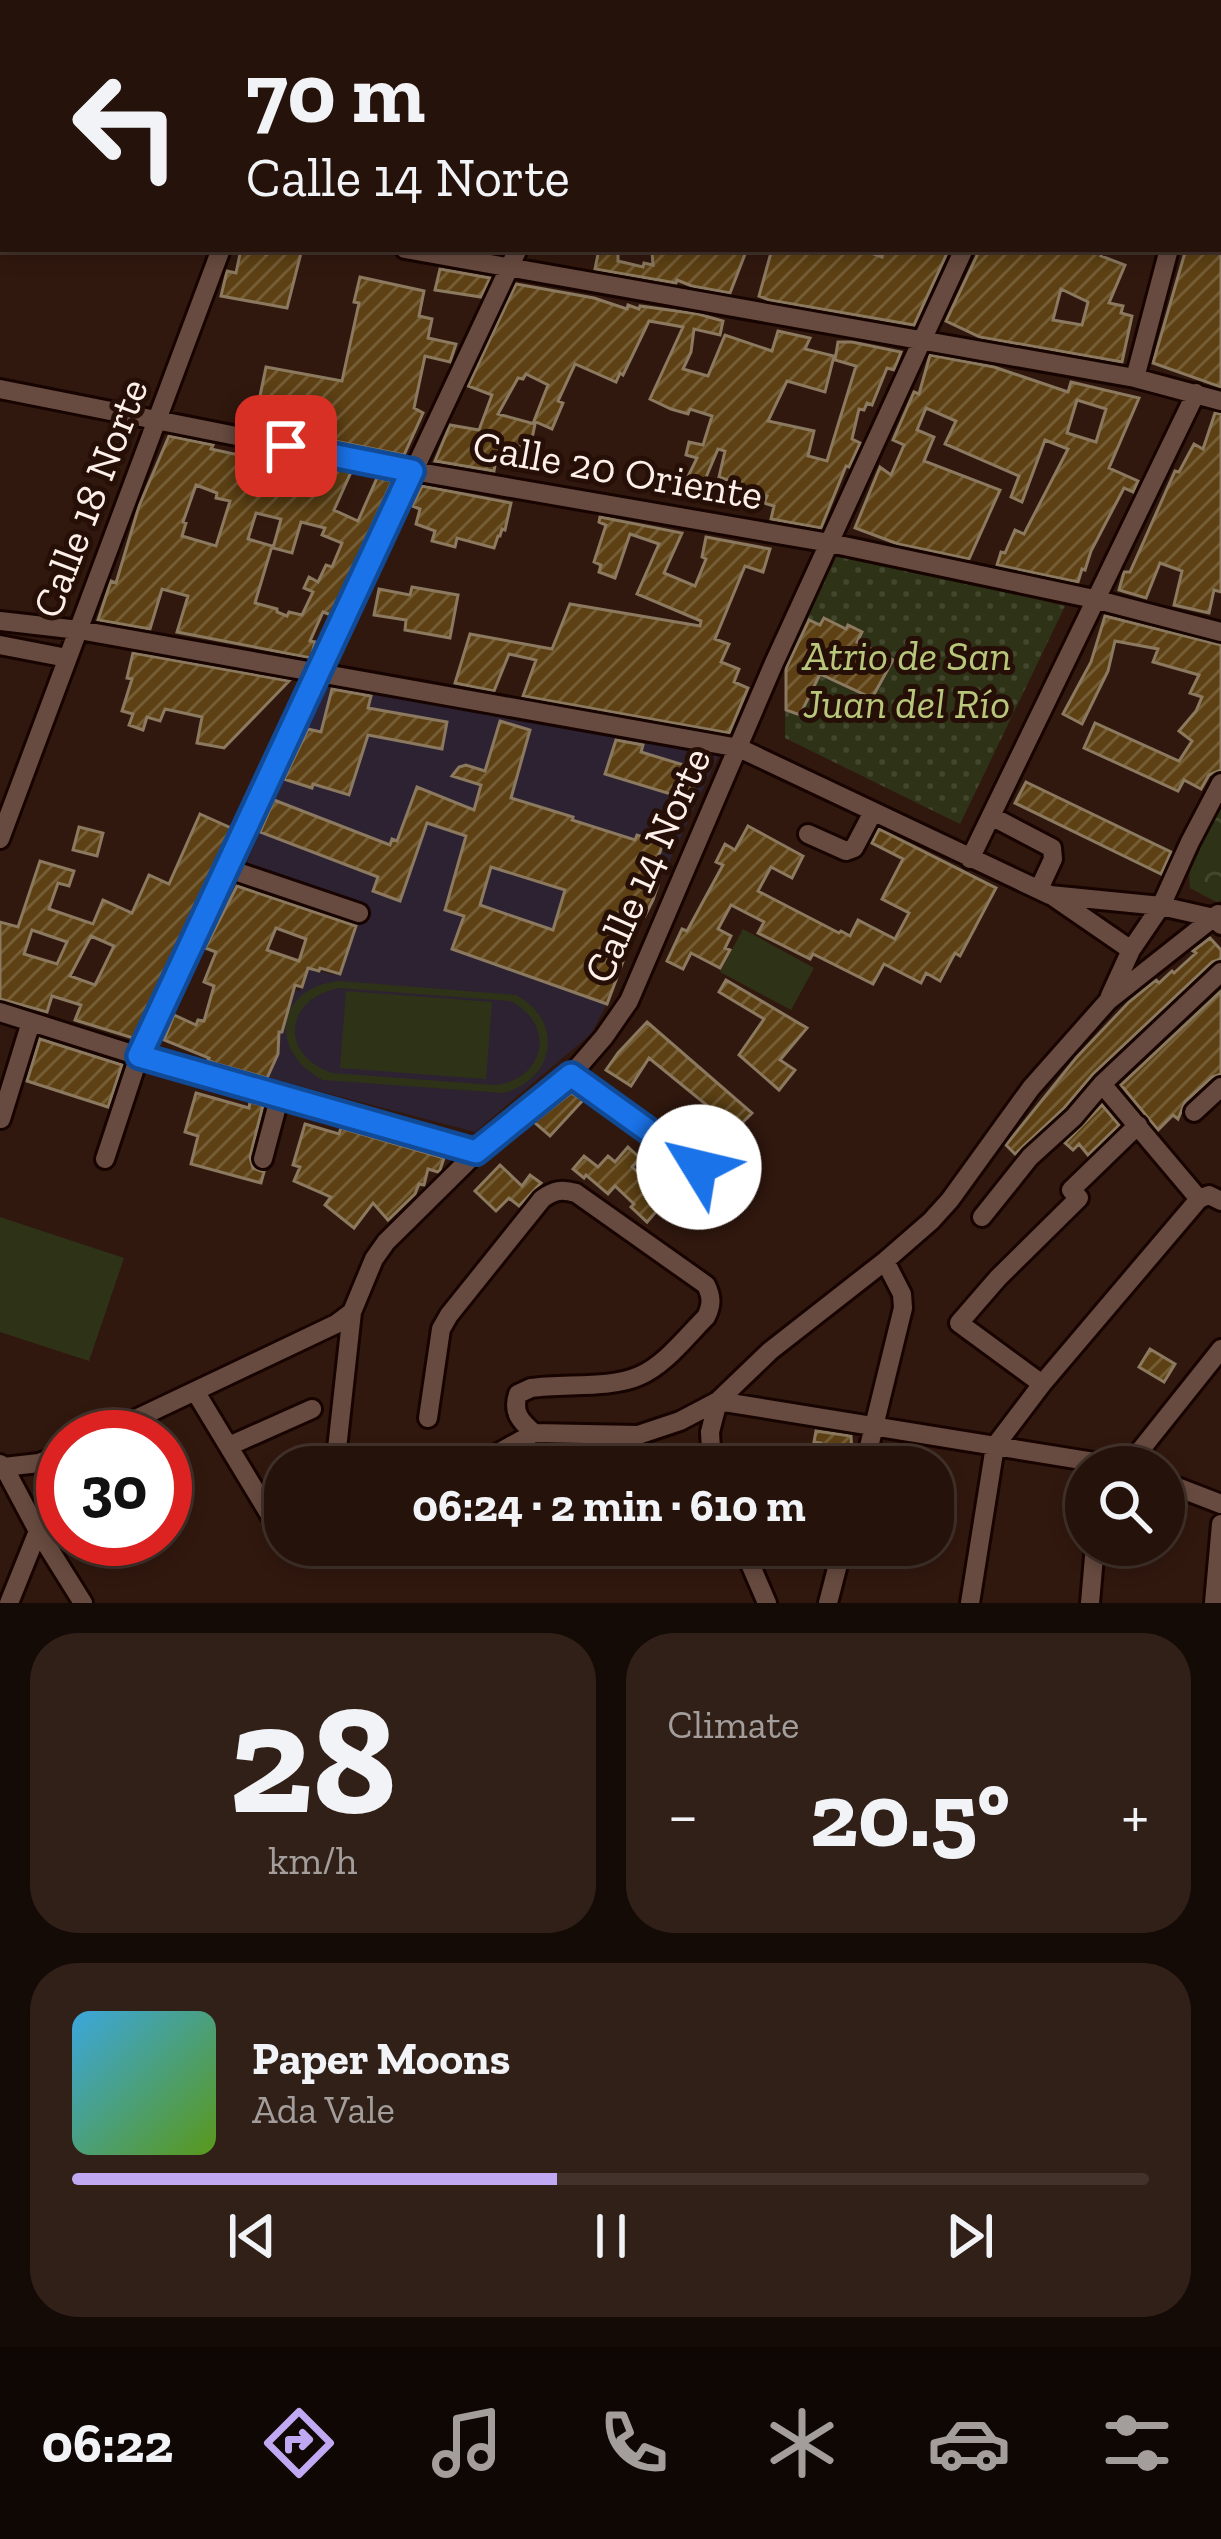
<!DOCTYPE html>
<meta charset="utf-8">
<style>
:root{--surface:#25120a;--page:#312018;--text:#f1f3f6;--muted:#a39e9c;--line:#42322b;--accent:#c0a8f3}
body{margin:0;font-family:"Zilla Slab",serif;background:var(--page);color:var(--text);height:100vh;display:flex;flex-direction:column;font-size:45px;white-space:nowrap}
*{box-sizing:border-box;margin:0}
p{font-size:39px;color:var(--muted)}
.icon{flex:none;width:66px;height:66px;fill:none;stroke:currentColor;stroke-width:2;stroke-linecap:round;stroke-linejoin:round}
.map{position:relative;height:1603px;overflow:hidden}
.panel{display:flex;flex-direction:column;gap:30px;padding:30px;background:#140a06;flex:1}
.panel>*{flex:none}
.banner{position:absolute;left:0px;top:0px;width:1221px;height:252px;box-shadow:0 6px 18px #0003,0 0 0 3px var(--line);background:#25120a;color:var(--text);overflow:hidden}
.buttons{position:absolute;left:1065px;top:1446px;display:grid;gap:24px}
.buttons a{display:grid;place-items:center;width:120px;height:120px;border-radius:50%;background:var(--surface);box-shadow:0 6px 18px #0003,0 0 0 3px var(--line);font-size:60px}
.speed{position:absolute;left:36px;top:1410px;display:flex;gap:24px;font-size:60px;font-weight:700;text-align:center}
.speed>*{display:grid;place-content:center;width:156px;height:156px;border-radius:50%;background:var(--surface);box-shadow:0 6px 18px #0003,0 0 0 3px var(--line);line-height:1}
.speed .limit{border:18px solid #d22;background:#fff;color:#111}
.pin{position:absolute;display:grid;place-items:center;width:102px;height:102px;color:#fff;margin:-51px;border-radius:24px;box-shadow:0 6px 18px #0006}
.me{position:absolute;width:132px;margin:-66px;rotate:306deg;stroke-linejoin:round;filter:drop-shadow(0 0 9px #0008)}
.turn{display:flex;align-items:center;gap:42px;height:252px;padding:0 48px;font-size:54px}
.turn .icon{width:156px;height:156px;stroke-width:2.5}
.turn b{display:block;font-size:84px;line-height:102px}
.big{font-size:90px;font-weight:700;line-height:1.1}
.panel .card{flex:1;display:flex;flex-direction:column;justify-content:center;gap:18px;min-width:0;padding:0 42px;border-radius:48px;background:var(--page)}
.panel .dial{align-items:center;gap:0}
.dial b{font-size:156px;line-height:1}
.song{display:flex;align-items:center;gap:36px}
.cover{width:144px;height:144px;border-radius:18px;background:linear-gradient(135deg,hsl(200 70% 55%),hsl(90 70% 35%))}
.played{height:12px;border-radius:6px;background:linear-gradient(90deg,var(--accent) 45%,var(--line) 45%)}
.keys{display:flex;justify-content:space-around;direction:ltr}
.heat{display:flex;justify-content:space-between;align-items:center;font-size:66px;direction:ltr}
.panel .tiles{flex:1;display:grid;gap:30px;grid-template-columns:1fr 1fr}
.card:last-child{grid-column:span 2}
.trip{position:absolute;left:264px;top:1446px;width:690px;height:120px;border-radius:48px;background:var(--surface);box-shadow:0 6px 18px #0003,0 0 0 3px var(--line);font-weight:700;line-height:120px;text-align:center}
.menu{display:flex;height:192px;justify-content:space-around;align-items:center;background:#0f0704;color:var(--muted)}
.menu .icon{width:84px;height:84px}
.menu .selected{color:var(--accent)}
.menu b{font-size:54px;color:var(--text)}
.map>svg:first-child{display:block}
.education{fill:#2d2231}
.park{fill:url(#park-crowns)}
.garden{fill:url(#garden-dots)}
.pitch{fill:#2e3318;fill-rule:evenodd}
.building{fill:url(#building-hatch);stroke:#8b7960;stroke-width:3;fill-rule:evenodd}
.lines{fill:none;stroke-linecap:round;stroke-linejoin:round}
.minor-casing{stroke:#170400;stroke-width:24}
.major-casing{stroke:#170400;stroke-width:27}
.minor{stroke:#684b40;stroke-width:18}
.major{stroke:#c3797e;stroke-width:21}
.route-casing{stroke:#114b97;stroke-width:30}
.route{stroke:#1a73e8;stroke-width:21}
.labels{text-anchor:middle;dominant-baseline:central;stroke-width:10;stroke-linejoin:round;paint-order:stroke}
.street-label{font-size:42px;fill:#fdefe9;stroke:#260f06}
.park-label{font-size:42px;font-style:italic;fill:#b8c77b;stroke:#260f06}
</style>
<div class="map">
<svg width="1221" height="1603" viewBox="0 0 1221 1603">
<defs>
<pattern id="park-crowns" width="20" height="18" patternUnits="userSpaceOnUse" patternTransform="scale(3)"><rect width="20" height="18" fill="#2e3318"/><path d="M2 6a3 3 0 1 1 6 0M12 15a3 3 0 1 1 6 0" fill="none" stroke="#43472e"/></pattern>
<pattern id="garden-dots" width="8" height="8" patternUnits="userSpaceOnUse" patternTransform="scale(3)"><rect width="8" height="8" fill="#2e3318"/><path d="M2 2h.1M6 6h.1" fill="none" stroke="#43472e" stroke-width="1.8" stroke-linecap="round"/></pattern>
<pattern id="building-hatch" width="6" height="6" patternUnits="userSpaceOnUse" patternTransform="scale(3)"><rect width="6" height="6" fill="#5d4114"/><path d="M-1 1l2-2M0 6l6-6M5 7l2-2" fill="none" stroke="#755d36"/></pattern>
</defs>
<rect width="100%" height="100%" fill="#31180e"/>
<path class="education" d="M324 679 720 753 625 956 607 1004 591 1034 475 1132 262 1076 286 988 300 991 306 967 334 975 361 904 245 867Z"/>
<path class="park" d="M1221 793V900L1218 903 1190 888C1186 854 1207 823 1221 793Z"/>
<path class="garden" d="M837 553 1065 606 960 824 785 738 786 661Z"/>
<path class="pitch" d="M743 929 814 968 791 1010 720 972Z
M339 981 516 995C564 1021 556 1078 504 1093L323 1080C268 1052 275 988 339 981ZM339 988 510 1001C557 1024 545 1081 494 1085L332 1073C279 1055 284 999 339 988Z
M346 991 492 1002 486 1079 340 1068Z
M0 1217 124 1258 89 1361 0 1332Z"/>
<path class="building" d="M241 249 266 254 267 249H302L287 308 221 296 227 271 236 273Z
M599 249H618V261L643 267 644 263 653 265 652 251 747 249 730 293 692 286 677 280 676 283 595 269Z
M772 249H860L882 257 885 249H949L914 325 769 300 759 296Z
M980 249H1104L1101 256 1125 265 1109 303 1123 306 1121 313 1132 316 1122 362 980 337 946 321ZM1061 289 1088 302 1082 325 1053 320Z
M1186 249H1221V387L1153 363Z
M440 269 490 278 481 297 435 290Z
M360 277 424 291 419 316 432 319 428 338 456 344 450 362 425 356 414 408 423 413 404 455 254 425 266 367 342 381 359 303 354 302Z
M516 284 594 298 627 309 628 305 639 309 640 306 698 314 723 321 720 335 694 329 691 352 683 369 708 376 725 335 772 351 778 331 810 338 805 349 834 356 825 392 787 381 768 421 814 431 808 456 827 461 856 366 835 360 838 342H852L901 352 894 370 887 368 872 405 867 403 864 410 859 409 852 439 860 443 849 467 846 466 821 528 771 519 774 506 764 503 767 496 749 492 750 488 719 477 725 451 718 449 701 489 681 491 697 458 686 455 689 442 703 445 712 416 690 409 688 414 671 409 650 399 683 327 649 321 623 375 620 373 616 382 575 364 558 401 563 403 552 429 534 421 548 385 526 374 523 379 518 378 498 414 535 424 530 448 505 444 502 456 497 455 494 471 435 461 450 425 479 430 492 395 468 386Z
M930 355 994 367 1068 392 1071 382 1139 398 1109 468 1138 481 1133 492 1124 488 1091 551 1085 570 1082 569 1078 582 997 565 1001 552 1005 553 1015 530 1024 534 1068 449 1045 440 1022 502 1011 497 1019 476 945 444 956 421 926 408 917 430 934 437 924 461 1000 490 969 559 898 544 855 528 880 467 891 475 904 445 893 440 914 392 919 394ZM1077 400 1106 409 1096 442 1067 433Z
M1215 413 1221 414V592L1214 590 1209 613 1174 605 1182 571 1160 563 1146 598 1119 590 1124 572H1130L1175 471 1179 472 1194 444 1203 449Z
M169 436 213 445 211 449 234 454 248 452 351 472 334 510 358 521 377 478 392 481 331 615 323 612 310 641 315 642 311 658 177 632 188 596 162 589 150 629 98 620 111 581 116 583 139 506ZM196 485 217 493 216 498 230 501 216 546 182 536 186 523 183 522ZM256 513 281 519 273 548 292 553 301 522 325 528 322 535 342 543 332 567 326 565 318 582 309 577 304 588 313 592 302 615 289 612 287 616 277 612V609L255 603 272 546 248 539Z
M422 486 511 503 505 530 502 529 500 536H498L494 548 457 538 455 547 432 541 435 531 416 524 420 509 412 506Z
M600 517 682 533 664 573 695 586 706 559 702 557 706 537 770 549 763 572 745 566 715 639 729 644 721 662 739 669 734 682 748 688 729 733 523 696 536 660 509 654 494 691 455 683 470 634 552 649 570 604 700 626 701 621 637 594 659 544 630 534 615 578 599 572 601 565 594 562 606 525 599 522Z
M412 587 458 595 450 638 405 630 406 620 374 615 379 589 410 595Z
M1105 616 1221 645V770L1209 775 1201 789 1184 780 1178 791 1084 748 1095 723 1179 761 1192 741 1179 731 1196 711 1202 697 1190 693 1199 675 1153 662 1158 649 1115 641 1108 671 1082 724 1063 714 1091 662Z
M824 618 846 629 848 625 862 632 857 642 893 660 872 698 820 674 800 715 786 710V668L809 620 820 625Z
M133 653 289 681 224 748 197 743 202 717 165 709 160 721 147 717 143 730 129 725 133 714 122 711 132 679 127 678Z
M332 689 371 696 368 708 447 722 442 749 368 735 349 795 313 784 312 788 284 779 308 729 321 732Z
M500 721 530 730 511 798 573 817 572 820 635 840 637 835 663 843 650 882 658 885 653 900 645 916 632 909 618 954 625 956 607 1004 452 949 464 916 445 910 466 836 427 823 400 901 373 891 378 877 260 832 274 800 390 845 392 839 397 841 417 787 474 810 481 785 452 776 459 767 466 765 485 771ZM491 867 565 890 553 930 480 905Z
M616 740 643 745 641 752 700 770 690 800 605 774Z
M1026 782 1171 852 1161 874 1015 803Z
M200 814 231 828 133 1038 75 1020 81 1005 52 996 47 1012 0 999V922L18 927 40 861 74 871 69 886 58 883 49 909 93 924 103 900 132 913 149 875 169 884ZM32 930 67 942 57 964 24 954ZM91 936 114 946 95 985 70 976Z
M748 826 803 856 792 878 771 867 758 891 839 933 841 931 850 936 858 920 895 939 909 913 882 899 903 859 872 843 879 829 996 888 960 956 955 953 940 981 926 973 921 983 884 964 873 984 813 954 810 959 758 933 764 922 731 905 718 929 731 936 725 948 730 950 720 968 691 953 683 969 667 961 682 929 687 931 723 865 716 862 725 844 735 850Z
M79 827 103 833 97 856 73 850Z
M237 886 356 926 340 974 320 968 319 971 308 968 302 987 295 985 282 1032H279L278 1054 267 1078 217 1064 208 1060 209 1058 164 1040 174 1015 196 1025 198 1020 204 1021 214 986 204 982 216 952 205 948ZM276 928 306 939 299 961 267 950Z
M1210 938 1221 950V959L1212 962 1093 1074 1064 1108 1015 1154 1006 1145 1076 1058 1129 1002 1156 980 1159 983 1172 971 1174 973 1196 953 1193 951Z
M726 980 807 1028 780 1060 795 1070 779 1090 739 1055 764 1019 719 992Z
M1221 991V1074L1212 1077 1185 1102 1178 1119 1173 1115 1158 1130 1121 1085Z
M647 1022 752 1113 736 1129 649 1058 631 1086 606 1070 618 1053Z
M40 1039 122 1065 108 1107 27 1081Z
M196 1093 249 1108 250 1102 263 1105 250 1157 253 1168 264 1172 261 1183 191 1164 198 1136 185 1132Z
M571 1093 583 1100 550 1136 534 1122Z
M1102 1105 1119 1125 1088 1155 1079 1144 1073 1150 1065 1143Z
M305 1124 339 1134 341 1128 444 1158 440 1170 438 1172 428 1169 424 1185 419 1184 415 1194 388 1220 373 1203 354 1228 325 1205 331 1197 294 1181 300 1167 293 1165Z
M628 1147 640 1158 632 1167 652 1185 659 1176 675 1190 647 1222 631 1207 634 1204 615 1186 608 1194 586 1175 584 1178 573 1169 584 1156 598 1167 608 1156 615 1162Z
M500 1165 522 1186 530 1175 541 1183 519 1206 509 1198 496 1211 475 1191Z
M1150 1349 1175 1364 1164 1382 1139 1367Z
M816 1431 851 1436 852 1455 849 1454 848 1461 819 1457 821 1443 814 1442Z"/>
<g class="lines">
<g class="minor-casing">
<path id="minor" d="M250 0 269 3
M64 3 65 0
M302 3 303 0
M631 3 632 0
M1074 3 1075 0
M1218 26 1221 20
M1218 56 1221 43
M0 234 3 233
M405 249 1135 378 1221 401
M1135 378 1169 249
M0 389 413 471 830 543 1094 599 1221 632
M0 621 79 630 739 748 1050 895 1161 906 1214 918 1221 925
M0 645 67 658
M991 816 1052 848 1053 859 1039 889
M808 834 846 851 854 848 873 812
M0 839 221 249
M970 859 1196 393
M226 868 359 913
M1054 897 1131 950
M1110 996 1131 950 1161 906 1190 842 1221 783
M0 1012 139 1056 477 1152
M571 1075 731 1190
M1102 1084 1199 1199
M1194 1112 1221 1087
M1 1119 31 1022
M105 1159 139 1056 518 249
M263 1159 280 1095
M982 1217 1030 1157 1074 1117 1102 1084 1221 972
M1042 1384 959 1323 998 1278 1079 1198 1071 1190 1138 1125
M195 1391 270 1515
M428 1418 441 1329 449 1315 542 1199C554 1190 562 1189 576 1193L706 1285C712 1297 712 1305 706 1317 686 1337 665 1365 639 1376 610 1389 564 1383 531 1388L518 1394C512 1412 520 1421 534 1433
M574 1435 576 1467
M98 1437 336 1324 352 1312 374 1259 386 1242 477 1152 571 1075 604 1037 629 1001 774 663 964 249
M229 1446 312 1409
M0 1464 4 1467 38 1531 83 1603
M4 1467 39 1463 63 1454
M335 1467 352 1312
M473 1467 534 1433 638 1435 680 1421 718 1401 1125 1467
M712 1467 710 1432 718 1401 770 1351 885 1261 931 1221 950 1200 1031 1088 1108 1001 1218 914
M864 1467 903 1308 902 1294 885 1261
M1127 1467 1221 1349
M1164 1482 1221 1504
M742 1545 767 1603
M9 1603 38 1531
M828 1603 843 1545
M970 1603 995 1446 1042 1384 1199 1199 1209 1195 1221 1201
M1090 1603 1095 1545
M1214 1603 1221 1524"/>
</g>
<g class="major-casing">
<path id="major" d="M0 2 4 0"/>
</g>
<use href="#minor" class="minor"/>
<use href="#major" class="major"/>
</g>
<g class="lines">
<g class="route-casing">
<path id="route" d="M286 446 412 471 139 1056 476 1152 571 1075 699 1167"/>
</g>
<use href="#route" class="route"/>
</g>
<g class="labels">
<g class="street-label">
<text transform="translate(618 470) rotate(10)">Calle 20 Oriente</text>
<text transform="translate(90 498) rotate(-69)">Calle 18 Norte</text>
<text transform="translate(647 865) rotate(-66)">Calle 14 Norte</text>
</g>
<g class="park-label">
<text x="907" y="655">Atrio de San<tspan x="907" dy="48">Juan del Río</tspan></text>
</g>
</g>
</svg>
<div class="buttons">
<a><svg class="icon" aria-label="search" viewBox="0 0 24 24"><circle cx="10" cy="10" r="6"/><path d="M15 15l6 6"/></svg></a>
</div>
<div class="speed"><div class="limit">30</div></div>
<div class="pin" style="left:286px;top:446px;background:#d93025"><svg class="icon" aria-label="arrive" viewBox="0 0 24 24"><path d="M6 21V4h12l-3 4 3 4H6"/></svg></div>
<svg class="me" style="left:699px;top:1167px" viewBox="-20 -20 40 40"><circle r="19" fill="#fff"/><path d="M0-13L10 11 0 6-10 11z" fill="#1a73e8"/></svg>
<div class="trip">06:24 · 2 min · 610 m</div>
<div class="banner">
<div class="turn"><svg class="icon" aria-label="left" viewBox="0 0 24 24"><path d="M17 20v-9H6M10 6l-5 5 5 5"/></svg><div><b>70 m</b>Calle 14 Norte</div></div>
</div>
</div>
<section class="panel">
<div class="tiles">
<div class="card dial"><b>28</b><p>km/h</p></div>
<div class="card"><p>Climate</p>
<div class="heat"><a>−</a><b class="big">20.5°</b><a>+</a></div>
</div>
<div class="card">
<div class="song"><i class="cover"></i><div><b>Paper Moons</b><p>Ada Vale</p></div></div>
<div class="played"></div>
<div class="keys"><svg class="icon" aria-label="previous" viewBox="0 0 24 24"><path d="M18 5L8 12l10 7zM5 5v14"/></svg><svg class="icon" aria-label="pause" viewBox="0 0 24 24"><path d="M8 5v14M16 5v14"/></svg><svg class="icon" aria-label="next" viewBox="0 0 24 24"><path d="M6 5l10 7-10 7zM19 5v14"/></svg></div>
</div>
</div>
</section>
<nav class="menu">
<b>06:22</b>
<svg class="icon selected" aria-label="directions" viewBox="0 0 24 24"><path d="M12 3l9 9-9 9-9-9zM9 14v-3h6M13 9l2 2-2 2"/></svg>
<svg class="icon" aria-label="music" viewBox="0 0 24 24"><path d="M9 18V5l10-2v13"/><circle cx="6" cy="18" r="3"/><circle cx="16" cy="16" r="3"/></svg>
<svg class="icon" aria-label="phone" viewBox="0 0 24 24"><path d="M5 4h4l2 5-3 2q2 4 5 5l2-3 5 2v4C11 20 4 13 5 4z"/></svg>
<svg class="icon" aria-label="climate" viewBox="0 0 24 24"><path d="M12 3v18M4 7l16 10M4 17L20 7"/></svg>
<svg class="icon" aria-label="car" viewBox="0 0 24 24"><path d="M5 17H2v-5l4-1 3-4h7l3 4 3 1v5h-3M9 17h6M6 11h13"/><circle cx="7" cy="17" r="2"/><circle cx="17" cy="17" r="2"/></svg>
<svg class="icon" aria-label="filters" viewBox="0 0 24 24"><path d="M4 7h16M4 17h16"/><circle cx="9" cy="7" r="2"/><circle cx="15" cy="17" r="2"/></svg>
</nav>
